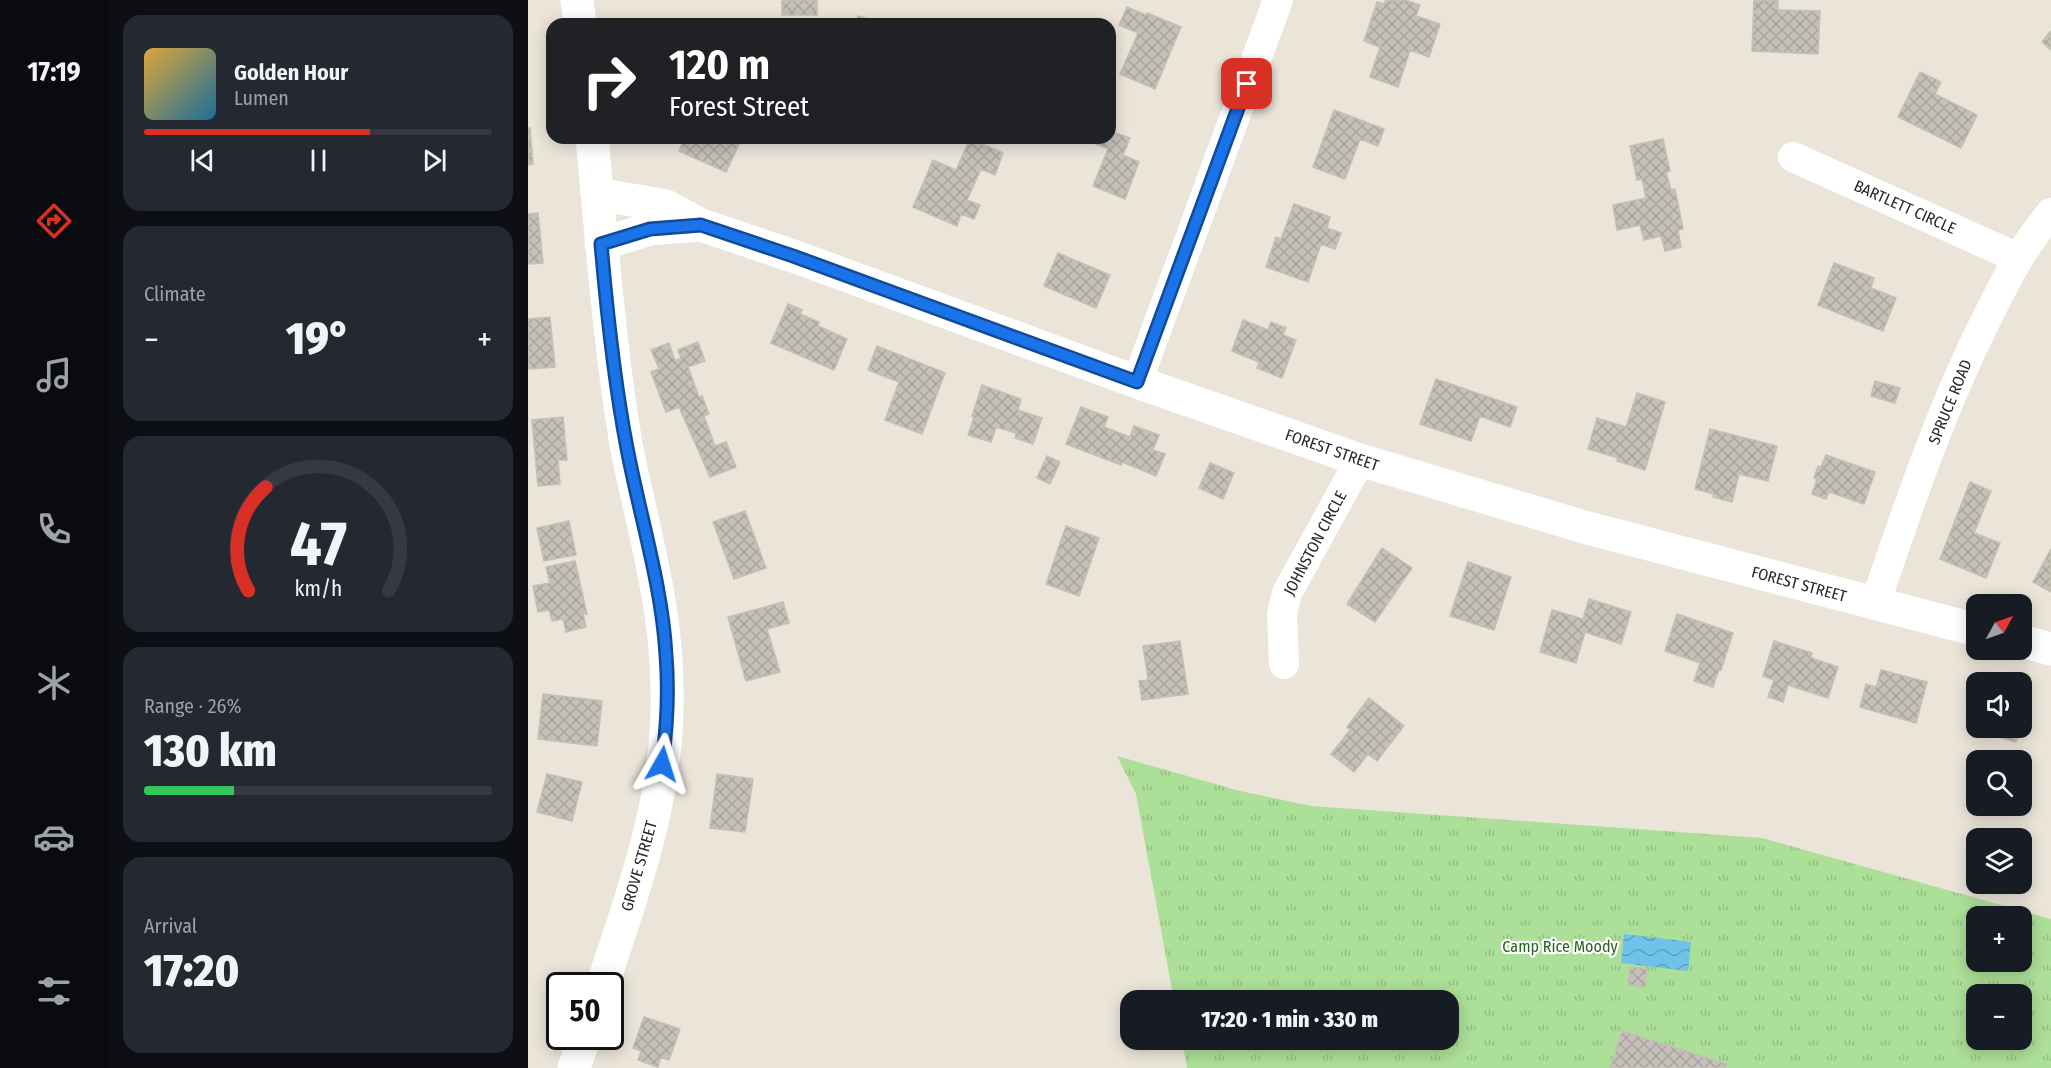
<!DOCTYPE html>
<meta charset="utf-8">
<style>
:root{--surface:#171b24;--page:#242831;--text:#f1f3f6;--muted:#9ea1a6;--line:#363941;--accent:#d93025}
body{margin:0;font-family:"Fira Sans Condensed",sans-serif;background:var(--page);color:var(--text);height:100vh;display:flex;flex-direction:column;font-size:22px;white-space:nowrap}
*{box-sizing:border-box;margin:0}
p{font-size:20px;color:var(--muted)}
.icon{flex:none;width:33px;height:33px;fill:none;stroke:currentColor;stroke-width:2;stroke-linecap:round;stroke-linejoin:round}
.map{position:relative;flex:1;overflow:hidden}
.panel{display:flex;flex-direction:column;gap:15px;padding:15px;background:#0d0f14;width:420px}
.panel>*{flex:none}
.top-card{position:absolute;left:18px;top:18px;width:570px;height:126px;border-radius:18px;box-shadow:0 3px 15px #0003;background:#202124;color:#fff;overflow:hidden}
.needle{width:39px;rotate:50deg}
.tools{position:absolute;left:1438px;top:594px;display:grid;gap:12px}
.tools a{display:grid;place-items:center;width:66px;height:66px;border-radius:12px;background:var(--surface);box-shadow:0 3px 15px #0003;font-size:30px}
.speed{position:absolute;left:18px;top:972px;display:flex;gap:12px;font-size:30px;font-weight:700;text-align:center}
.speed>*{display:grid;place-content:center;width:78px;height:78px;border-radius:50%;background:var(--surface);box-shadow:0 3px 15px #0003;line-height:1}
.speed .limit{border:3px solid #111;border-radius:9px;background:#fff;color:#111}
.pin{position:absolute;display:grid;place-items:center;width:51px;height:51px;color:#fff;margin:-26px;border-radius:12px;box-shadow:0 3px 9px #0006}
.me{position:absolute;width:66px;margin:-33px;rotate:6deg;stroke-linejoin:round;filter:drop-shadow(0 0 4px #0008)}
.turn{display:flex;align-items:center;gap:21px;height:126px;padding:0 24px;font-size:27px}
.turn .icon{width:78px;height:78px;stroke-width:2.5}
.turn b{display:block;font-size:42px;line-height:51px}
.big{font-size:45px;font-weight:800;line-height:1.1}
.panel .widget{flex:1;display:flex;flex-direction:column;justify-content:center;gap:9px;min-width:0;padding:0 21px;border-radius:18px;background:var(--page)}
.panel .dial{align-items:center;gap:0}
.dial svg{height:156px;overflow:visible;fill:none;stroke:var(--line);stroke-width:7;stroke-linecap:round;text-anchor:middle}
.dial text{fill:var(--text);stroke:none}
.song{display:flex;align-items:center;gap:18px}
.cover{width:72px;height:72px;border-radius:9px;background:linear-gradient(135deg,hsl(40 70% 55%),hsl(200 70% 35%))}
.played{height:6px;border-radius:3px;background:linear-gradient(90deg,var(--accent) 65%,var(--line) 65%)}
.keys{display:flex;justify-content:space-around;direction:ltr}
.heat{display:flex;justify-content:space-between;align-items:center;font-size:33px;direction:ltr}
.charge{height:9px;border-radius:4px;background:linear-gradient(90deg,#34c759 26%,var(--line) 0)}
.trip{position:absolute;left:592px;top:990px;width:339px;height:60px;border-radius:18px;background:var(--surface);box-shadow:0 3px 15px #0003;font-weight:800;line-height:60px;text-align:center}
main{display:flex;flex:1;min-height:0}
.tab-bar{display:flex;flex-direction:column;width:108px;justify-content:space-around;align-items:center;background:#090b0e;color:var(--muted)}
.tab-bar .icon{width:42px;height:42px}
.tab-bar .active{color:var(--accent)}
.tab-bar b{font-size:27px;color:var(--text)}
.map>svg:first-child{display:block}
.park{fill:url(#park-tufts);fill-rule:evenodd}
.water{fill:url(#water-waves)}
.building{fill:url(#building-cross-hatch);stroke:#c5bfb3;stroke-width:1.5}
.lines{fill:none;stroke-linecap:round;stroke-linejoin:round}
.minor{stroke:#fff;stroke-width:30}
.tertiary{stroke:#fff;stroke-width:33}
.secondary{stroke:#fff;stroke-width:33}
.route-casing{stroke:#114b97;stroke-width:15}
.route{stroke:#1a73e8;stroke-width:10}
.labels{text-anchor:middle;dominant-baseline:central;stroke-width:4.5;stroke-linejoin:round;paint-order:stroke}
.street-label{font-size:16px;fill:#282828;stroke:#fff}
.park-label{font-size:16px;fill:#27611c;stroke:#fff}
</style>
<main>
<nav class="tab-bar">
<b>17:19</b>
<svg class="icon active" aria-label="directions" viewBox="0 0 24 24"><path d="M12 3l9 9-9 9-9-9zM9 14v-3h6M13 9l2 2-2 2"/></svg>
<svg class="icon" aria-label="music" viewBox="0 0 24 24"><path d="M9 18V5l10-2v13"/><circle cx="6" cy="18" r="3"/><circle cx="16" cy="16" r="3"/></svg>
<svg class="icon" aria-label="phone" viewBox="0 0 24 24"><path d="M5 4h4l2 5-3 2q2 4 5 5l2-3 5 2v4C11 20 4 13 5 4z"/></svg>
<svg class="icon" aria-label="climate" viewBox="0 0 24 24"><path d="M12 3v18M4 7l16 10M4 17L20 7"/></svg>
<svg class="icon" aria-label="car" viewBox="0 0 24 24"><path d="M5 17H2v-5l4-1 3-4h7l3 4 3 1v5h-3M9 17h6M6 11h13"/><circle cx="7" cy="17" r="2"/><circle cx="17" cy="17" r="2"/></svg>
<svg class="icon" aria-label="filters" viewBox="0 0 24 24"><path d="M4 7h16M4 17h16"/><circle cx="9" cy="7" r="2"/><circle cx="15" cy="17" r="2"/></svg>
</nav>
<section class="panel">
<div class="widget">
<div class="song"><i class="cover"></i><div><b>Golden Hour</b><p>Lumen</p></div></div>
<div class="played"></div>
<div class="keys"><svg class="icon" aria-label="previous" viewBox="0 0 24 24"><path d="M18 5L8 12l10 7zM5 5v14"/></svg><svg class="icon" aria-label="pause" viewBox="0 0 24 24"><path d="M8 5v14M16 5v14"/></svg><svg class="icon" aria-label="next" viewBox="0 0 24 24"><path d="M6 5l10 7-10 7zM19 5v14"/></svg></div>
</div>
<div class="widget"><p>Climate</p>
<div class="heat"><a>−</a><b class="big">19°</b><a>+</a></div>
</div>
<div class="widget dial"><svg viewBox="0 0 100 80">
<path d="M14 69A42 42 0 1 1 86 69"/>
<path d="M14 69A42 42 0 0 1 23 16" stroke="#d93025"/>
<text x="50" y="56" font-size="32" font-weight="700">47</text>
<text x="50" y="72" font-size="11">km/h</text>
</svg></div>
<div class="widget"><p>Range · 26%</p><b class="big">130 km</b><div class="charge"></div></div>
<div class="widget"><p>Arrival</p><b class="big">17:20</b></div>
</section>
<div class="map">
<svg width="1523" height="1068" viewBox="0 0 1523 1068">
<defs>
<pattern id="park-tufts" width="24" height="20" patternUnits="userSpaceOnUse" patternTransform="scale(1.5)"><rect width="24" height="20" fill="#acdf97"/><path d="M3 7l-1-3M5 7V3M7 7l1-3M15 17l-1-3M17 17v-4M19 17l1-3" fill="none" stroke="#94bf82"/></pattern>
<pattern id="water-waves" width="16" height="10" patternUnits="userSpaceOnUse" patternTransform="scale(1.5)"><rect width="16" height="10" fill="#6fc3e9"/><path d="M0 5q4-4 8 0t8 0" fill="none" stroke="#5b9ebd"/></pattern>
<pattern id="building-cross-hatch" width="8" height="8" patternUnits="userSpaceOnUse" patternTransform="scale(1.5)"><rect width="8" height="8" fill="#c5c0b9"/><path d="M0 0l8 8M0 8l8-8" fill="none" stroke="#a9a59f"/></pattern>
</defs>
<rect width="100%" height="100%" fill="#eae4d9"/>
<path class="park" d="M589 756 712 791 783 806 1234 838 1523 919V1068H659L654 1040H921V1000H646L608 794ZM1449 916H1494V962H1449ZM1449 994H1494V1040H1449Z"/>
<path class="water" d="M1096 934 1163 942 1160 971 1093 963Z"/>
<path class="building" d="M254 0H289V15H254Z
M858 0H877L892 5 888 16 912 24 901 57 882 50 870 87 842 77 852 47 836 41 849 2 856 4Z
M1226 0H1250V10L1292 11 1290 54 1224 51Z
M599 7 618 15 619 13 653 27 627 89 592 74 610 33 591 25Z
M330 16 354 23V24H328Z
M1523 31V50L1514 42Z
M1392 72 1413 82 1407 94 1449 115 1433 148 1370 117Z
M806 110 856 129 850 146 832 139 817 179 785 167Z
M0 128H2L5 164 0 165Z
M582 131 602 138 595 155 611 162 597 199 565 186 580 149 556 139 582 138Z
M157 138H214L198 172 151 151Z
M442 139 475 153 467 175 453 169 439 200 452 205 446 219 433 214 429 226 385 207 405 160 428 170Z
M1135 139 1142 171 1138 172 1143 190 1147 189 1155 229 1150 230 1153 247 1137 251 1133 236 1116 240 1112 225 1089 230 1085 205 1118 198 1114 179 1109 180 1102 146Z
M766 204 802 217 799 228 813 233 807 249 793 244 780 282 738 267 748 237 753 239Z
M10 213 15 263 0 264V214Z
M530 253 582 275 568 308 516 286Z
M1306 263 1346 278 1343 288 1368 298 1355 331 1290 305Z
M260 304 274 310 272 314 291 322 290 326 319 339 306 370 243 343Z
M22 317 27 367 0 369V319Z
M715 320 740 330 743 322 758 328 755 335 768 340 754 378 729 368 731 362 704 351Z
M170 342 177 361 160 367 171 397 174 396 181 414 176 416 187 446 198 442 208 467 182 477 151 407 138 412 123 372 131 369 123 350 141 343 147 361 153 358 150 350Z
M349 346 417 373 394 434 357 420 371 382 340 370Z
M908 379 989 407 982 427 952 416 943 441 892 424Z
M1347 381 1372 388 1367 403 1343 396Z
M454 385 493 399 490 410 514 418 505 444 487 438 488 433 468 427 463 442 440 435 446 417 444 416Z
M1109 393 1137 402 1117 470 1089 461 1090 458 1060 449 1069 418 1098 427Z
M553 407 580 417 576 427 602 437 606 426 631 435 625 450 637 454 628 476 594 462 593 465 538 444Z
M35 417 39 460H30L32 484 10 486 4 420Z
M1182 429 1249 446 1240 481 1211 474 1204 502 1185 497 1186 494 1167 489Z
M1298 455 1347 472 1336 504 1301 492 1298 499 1284 494 1289 479 1286 478 1290 466 1293 467Z
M519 456 532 462 522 484 509 478Z
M682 463 706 473 695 499 671 488Z
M1442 482 1463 491 1446 533 1472 543 1458 578 1412 559Z
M217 511 238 568 206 579 185 522Z
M41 521 48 555 16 561 9 528Z
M538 526 571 538 551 596 518 584Z
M854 548 884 568 847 622 819 604Z
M1523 549V592L1505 582Z
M47 561 59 614H55L58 627 38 632 35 619 24 621 21 610 10 612 5 586 22 583 18 567Z
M940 562 983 577 966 630 922 616Z
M1061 599 1103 612 1093 644 1057 632 1048 663 1012 652 1024 610 1055 619Z
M255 602 261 623 239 629 252 672 218 681 200 617Z
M1149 614 1205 633 1193 670 1191 669 1185 687 1166 681 1172 663 1137 651Z
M652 641 660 694 614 700 611 681 620 680 615 646Z
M1246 641 1284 653 1283 658 1310 667 1300 698 1260 685 1255 702 1240 697 1246 680 1235 676Z
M1353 670 1399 682 1388 723 1332 707 1338 684 1348 687Z
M15 694 74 701 69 746 10 739Z
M841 698 876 726 849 761 840 754 826 772 803 754 822 730 819 727Z
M1449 704V728H1492L1488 742 1442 729Z
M19 774 54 782 44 821 9 812Z
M189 774 225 779 217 832 182 828Z
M1102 967 1119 969 1117 987 1100 985Z
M116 1017 152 1029 141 1060 133 1057 130 1067 110 1060 113 1051 105 1048Z
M1094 1031 1198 1064 1197 1068H1082Z"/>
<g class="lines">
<path class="minor" d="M1265 157 1490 258
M609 382 750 0
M1347 604C1379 510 1411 415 1455 326 1476 284 1492 250 1523 213
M756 664 754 614 759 593 832 460"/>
<path class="tertiary" d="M69 194 138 206 173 225 265 256 609 382 832 460 1056 527 1449 630
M73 244 122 229 172 225
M1494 641 1523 649"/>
<path class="secondary" d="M49 0 52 24
M64 138C74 241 81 343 98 444 106 486 117 527 125 569 135 615 140 661 139 708 138 803 104 897 74 986
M46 1068 57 1036"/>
</g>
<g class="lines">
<g class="route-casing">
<path id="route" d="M134 764C139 728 141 692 138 655 134 585 112 517 99 448 86 381 79 313 73 244L122 229 173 225 265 256 609 382 719 84"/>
</g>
<use href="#route" class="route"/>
</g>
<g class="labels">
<g class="street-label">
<text transform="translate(1377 207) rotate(24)">BARTLETT CIRCLE</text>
<text transform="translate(1422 402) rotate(-68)">SPRUCE ROAD</text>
<text transform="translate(804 450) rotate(19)">FOREST STREET</text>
<text transform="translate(787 543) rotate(-62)">JOHNSTON CIRCLE</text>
<text transform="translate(1271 584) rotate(15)">FOREST STREET</text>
<text transform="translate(111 866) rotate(-74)">GROVE STREET</text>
</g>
<g class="park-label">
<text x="1032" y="946">Camp Rice Moody</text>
</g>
</g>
</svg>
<div class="tools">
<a><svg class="needle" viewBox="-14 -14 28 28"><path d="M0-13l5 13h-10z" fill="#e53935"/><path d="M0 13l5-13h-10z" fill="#9ea1a6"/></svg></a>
<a><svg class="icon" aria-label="sound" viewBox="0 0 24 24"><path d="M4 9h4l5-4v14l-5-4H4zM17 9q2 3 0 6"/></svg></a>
<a><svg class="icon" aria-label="search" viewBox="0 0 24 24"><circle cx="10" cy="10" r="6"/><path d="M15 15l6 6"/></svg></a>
<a><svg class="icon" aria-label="layers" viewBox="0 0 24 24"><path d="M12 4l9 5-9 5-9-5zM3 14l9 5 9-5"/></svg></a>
<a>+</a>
<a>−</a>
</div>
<div class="speed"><div class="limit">50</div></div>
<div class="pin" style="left:719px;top:84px;background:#d93025"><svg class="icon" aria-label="arrive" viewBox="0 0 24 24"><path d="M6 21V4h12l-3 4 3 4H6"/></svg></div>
<svg class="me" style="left:134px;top:764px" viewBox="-20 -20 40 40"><path d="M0-17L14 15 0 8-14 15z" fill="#1a73e8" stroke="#fff" stroke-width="4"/></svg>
<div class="trip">17:20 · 1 min · 330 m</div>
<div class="top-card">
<div class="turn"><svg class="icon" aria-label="right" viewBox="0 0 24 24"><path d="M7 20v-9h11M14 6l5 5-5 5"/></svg><div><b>120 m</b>Forest Street</div></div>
</div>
</div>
</main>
